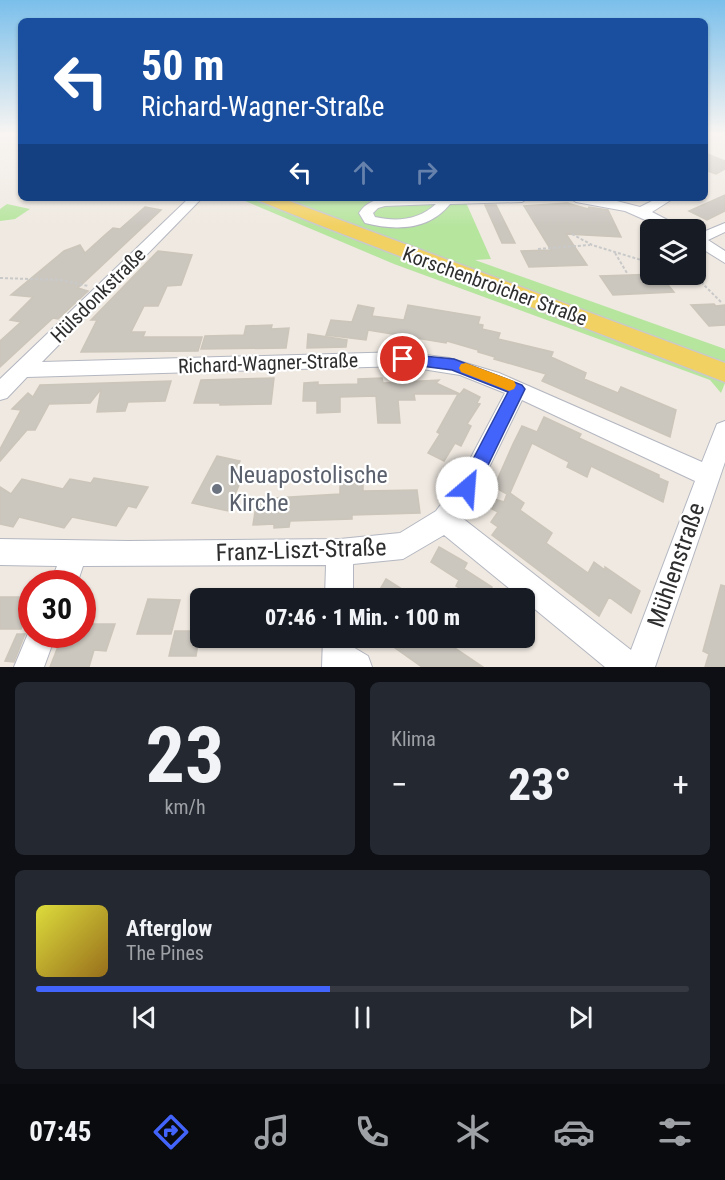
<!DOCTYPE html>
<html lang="de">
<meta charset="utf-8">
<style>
:root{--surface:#171b24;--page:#242831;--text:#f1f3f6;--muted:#9ea1a6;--line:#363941;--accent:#4264fb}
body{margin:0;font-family:"Roboto Condensed",sans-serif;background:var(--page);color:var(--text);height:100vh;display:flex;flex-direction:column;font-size:22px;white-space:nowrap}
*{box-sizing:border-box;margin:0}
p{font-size:20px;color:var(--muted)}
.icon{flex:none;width:33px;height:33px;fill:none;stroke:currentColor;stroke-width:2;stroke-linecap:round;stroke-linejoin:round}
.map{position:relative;height:667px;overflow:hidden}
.side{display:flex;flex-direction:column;gap:15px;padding:15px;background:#0d0f14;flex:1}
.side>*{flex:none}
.hud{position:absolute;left:18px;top:18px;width:690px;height:183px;border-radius:9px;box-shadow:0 2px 4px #0004;background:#1a4fa0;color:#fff;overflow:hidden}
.fabs{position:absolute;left:640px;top:219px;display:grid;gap:12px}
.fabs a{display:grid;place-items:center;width:66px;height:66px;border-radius:9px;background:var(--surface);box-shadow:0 2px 4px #0004;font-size:30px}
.speed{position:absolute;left:18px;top:570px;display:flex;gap:12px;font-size:30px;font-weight:700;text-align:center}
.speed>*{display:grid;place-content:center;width:78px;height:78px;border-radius:50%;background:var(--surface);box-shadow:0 2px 4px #0004;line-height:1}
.speed .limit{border:9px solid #d22;background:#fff;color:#111}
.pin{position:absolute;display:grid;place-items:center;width:51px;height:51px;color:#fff;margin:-26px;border:3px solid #fff;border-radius:50%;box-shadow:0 2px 6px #0007}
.me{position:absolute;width:66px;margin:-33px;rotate:27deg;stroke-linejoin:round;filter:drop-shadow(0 0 4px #0008)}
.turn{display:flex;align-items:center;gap:21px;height:126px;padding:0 24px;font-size:27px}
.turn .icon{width:78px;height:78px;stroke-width:2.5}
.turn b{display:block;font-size:42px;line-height:51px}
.lanes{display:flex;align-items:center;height:57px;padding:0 24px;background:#0003;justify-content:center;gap:30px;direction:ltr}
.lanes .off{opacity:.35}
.big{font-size:45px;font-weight:800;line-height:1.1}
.side .tile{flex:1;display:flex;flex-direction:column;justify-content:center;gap:9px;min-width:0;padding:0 21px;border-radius:9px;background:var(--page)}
.side .dial{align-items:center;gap:0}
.dial b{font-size:78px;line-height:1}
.song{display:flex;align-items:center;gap:18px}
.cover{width:72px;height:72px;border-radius:9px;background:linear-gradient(135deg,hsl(60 70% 55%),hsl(40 70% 35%))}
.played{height:6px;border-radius:3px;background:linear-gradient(90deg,var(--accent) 45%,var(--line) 45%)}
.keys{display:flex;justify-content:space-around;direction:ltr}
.heat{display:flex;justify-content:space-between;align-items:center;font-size:33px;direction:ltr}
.side .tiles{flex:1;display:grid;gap:15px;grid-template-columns:1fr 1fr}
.tile:last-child{grid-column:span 2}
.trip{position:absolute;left:190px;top:588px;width:345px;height:60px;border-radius:9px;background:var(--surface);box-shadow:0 2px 4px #0004;font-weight:800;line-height:60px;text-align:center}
.tabs{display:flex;height:96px;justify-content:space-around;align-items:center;background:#090b0e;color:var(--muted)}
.tabs .icon{width:42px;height:42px}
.tabs .on{color:var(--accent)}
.tabs b{font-size:27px;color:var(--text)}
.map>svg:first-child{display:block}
.green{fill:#b6e59e}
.building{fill:#cbc7bf;stroke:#cbc5ba;stroke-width:1.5}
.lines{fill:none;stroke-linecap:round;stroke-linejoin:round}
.minor-casing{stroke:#b4b7c1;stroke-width:2}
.major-casing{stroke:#c9c9c9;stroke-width:3}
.path{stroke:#c9c9c9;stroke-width:2;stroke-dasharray:3 2;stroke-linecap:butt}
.minor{fill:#fff;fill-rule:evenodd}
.major{fill:#f2d163;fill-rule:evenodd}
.route{fill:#4264fb;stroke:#2b41a3;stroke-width:1.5}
.slow{fill:#f59e0b}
.worship-dot{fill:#6b7280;stroke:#fff;stroke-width:2}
.labels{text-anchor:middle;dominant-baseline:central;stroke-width:4.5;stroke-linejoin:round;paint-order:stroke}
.street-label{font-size:20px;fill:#2e2e2e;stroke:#fff}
.near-worship-label{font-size:24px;fill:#5b616d;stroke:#fff;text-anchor:start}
.near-street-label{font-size:24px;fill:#2e2e2e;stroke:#fff}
</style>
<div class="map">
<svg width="725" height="667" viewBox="0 0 725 667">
<rect width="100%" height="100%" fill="#efe9e1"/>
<path class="green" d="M238 198H251L329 230 722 379 725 383 721 393 710 380 394 264Z
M284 198H464L491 259 475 260 725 349V362L375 237Z
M7 204 30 209 15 219 0 221V209Z"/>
<path class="building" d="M705 153 725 161V169L716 174 705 170Z
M725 195V211L707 220 689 211Z
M567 203 588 209 589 207 608 210 621 237 566 234 587 265 529 267 521 251 551 250 524 206Z
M485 205H496L515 243H502Z
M145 207 161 210 78 288 88 291 58 319 53 318 0 367V341L21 322 10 320 33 297 11 295 64 251 80 245 85 253 106 234 113 228 120 229Z
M158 251 192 255 181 285 167 286 158 306H144L131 332H145L143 337H202L198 351 81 352 97 320H91Z
M659 274 674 292 613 295 600 276Z
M714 304 716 306 725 305V325L709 326 691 305Z
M358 305 374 308 372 316 404 320 408 305 480 317 478 324 483 325 482 329 500 333 498 339 553 352 551 357 586 373 584 379 618 393 621 387 676 410 670 437 542 381 546 374 494 359 495 357 478 352V350L447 341 446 343 368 330 366 340 326 335 331 320 352 322Z
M272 325 271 329 289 328 286 348 201 349 205 336 244 335 246 326Z
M308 334 347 340 346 347 307 348Z
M274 378 271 404 220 405V403H194L201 380Z
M382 378 383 383 439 380 436 383 460 394 464 389 480 397 477 403 480 404 467 424 471 426 461 446 455 443 444 461 428 453 440 434 437 432 458 394H414L415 400H398L400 423H378L376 396 340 397V412L317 413V401H303L304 383 318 382V385L358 384V379Z
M171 381 165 401 128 402 125 411 97 412 101 389 90 403 49 404 35 430H27L0 461V449L21 410 12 409 28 393 33 397 40 385Z
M544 417 581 434 579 438 659 475V478L668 482 663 502 591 466 587 477 567 467 569 462 532 443 510 493 524 503 520 510 552 533 546 543 588 573 594 562 605 570V567L640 591 631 613 609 597 599 616 492 535 498 527 491 522 498 512 475 500 478 494 504 502 507 494 494 487 513 444 522 426 537 432Z
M217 456 240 461 233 476 242 478 228 511 192 503Z
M340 476H363V491L417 490 420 513 352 515V519L290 521 289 527 274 528V524L253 525 257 499 340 494Z
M94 478 148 487 136 508 128 506 116 526 72 517 64 528 19 517 13 527 0 524V487L11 494 22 479 63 489 70 479 91 483Z
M439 547 467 563 464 569 492 587 488 598H476L456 586 459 580 431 562Z
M386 579 416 598H375Z
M721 585 725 586V667H705L709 654 703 651Z
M0 597H32V606L21 629H0Z
M148 599 180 600 171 634H137Z
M82 624H115L106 651 94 650 89 667H50L63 634H82Z
M175 631H200L196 656H169Z
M17 634H25L14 662 5 661Z
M381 638H440L483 667H422Z"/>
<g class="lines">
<g class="minor-casing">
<path id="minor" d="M189 198H202L42 362 403 352 449 358 499 373 702 462 717 424 725 421V462L655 667H605L525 601V598H521L444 535 403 559 353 564V598H325L326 565 83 566 77 584H50L57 566 0 565V539L128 541 340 539 400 533 436 511 459 480 505 393 460 375 403 366 27 377 7 398 0 400V379ZM522 400 695 481 631 650 461 517 475 496Z
M384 198H528L522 202 450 204C429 230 396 231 365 223L359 213C366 203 372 201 384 198ZM436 204C419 220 397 222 375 217L373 213 378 208 385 206Z
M570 198H605L640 207 658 198H674L652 212 687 230H668L625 211 576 202Z
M725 223V232L708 240 725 251V263L696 245V235Z
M32 624V634H56L44 667H14Z
M323 638H353V647L368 656 372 667H322Z"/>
</g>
<g class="major-casing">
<path id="major" d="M258 198H281L725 363V382L317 224 260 201Z"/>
</g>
<path class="path" d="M332 198 362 199
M572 234 592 245 651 263
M538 249 590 245
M615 253 627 273
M689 274 695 276 722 303
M0 278 61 280 88 286"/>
<use href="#minor" class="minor"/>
<use href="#major" class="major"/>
</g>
<linearGradient id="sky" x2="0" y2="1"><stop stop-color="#7abfeb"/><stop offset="0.59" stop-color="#f8f5f2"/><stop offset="1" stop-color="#f8f5f2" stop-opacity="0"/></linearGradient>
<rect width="725" height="226" fill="url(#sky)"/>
<path class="route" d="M403 354 454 359 522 385 525 389 474 494 467 496 461 494 458 488 508 392 452 370 398 363 396 359Z"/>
<path class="slow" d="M466 363 514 381 516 385 514 389 509 391 461 372 459 368 461 364Z"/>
<circle class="worship-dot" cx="217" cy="489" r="6"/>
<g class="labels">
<g class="street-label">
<text transform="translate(495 286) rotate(20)">Korschenbroicher Straße</text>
<text transform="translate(98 295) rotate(-45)">Hülsdonkstraße</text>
<text transform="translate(268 363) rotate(-2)">Richard-Wagner-Straße</text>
</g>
<g class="near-worship-label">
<text x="229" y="475">Neuapostolische<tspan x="229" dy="28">Kirche</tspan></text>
</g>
<g class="near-street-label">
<text transform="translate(301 550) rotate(-2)">Franz-Liszt-Straße</text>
<text transform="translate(676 565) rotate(-71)">Mühlenstraße</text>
</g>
</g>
</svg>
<div class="fabs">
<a><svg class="icon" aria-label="layers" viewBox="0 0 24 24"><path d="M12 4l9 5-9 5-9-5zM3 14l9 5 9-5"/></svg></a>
</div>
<div class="speed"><div class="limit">30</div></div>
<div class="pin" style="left:403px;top:359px;background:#d93025"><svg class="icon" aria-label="arrive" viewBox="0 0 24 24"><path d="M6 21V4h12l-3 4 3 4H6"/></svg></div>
<svg class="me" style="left:467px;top:488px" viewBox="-20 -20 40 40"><circle r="19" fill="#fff"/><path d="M0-13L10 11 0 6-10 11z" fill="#4264fb"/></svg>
<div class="trip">07:46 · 1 Min. · 100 m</div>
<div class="hud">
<div class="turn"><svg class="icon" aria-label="left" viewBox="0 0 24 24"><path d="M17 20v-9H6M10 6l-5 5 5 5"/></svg><div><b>50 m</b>Richard-Wagner-Straße</div></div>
<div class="lanes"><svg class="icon" aria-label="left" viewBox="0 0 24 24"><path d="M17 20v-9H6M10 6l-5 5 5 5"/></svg><svg class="icon off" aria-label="ahead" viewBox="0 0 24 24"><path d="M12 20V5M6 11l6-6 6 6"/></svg><svg class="icon off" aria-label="right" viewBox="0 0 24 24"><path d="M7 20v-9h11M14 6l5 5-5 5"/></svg></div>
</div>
</div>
<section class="side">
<div class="tiles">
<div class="tile dial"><b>23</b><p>km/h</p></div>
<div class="tile"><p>Klima</p>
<div class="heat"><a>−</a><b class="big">23°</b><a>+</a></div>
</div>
<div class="tile">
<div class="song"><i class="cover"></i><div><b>Afterglow</b><p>The Pines</p></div></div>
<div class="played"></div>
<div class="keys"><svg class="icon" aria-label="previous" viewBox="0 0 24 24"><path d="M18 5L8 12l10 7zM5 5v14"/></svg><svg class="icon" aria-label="pause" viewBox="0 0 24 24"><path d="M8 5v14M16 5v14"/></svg><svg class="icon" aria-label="next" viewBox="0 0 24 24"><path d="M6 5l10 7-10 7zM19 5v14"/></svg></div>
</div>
</div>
</section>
<nav class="tabs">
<b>07:45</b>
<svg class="icon on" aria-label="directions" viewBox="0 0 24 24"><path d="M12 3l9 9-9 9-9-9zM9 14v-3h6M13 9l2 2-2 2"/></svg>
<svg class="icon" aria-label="music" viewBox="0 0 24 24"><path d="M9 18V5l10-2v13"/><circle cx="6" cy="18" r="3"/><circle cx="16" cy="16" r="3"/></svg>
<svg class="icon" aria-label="phone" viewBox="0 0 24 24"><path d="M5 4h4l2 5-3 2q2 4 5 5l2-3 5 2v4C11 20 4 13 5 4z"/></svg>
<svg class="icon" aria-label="climate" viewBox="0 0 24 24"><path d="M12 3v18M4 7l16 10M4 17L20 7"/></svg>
<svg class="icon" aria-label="car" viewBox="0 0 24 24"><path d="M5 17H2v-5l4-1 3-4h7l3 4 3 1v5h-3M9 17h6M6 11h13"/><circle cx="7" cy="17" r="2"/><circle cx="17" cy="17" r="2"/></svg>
<svg class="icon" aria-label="filters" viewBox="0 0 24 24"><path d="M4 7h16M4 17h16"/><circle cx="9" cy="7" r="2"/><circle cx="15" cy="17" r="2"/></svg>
</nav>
